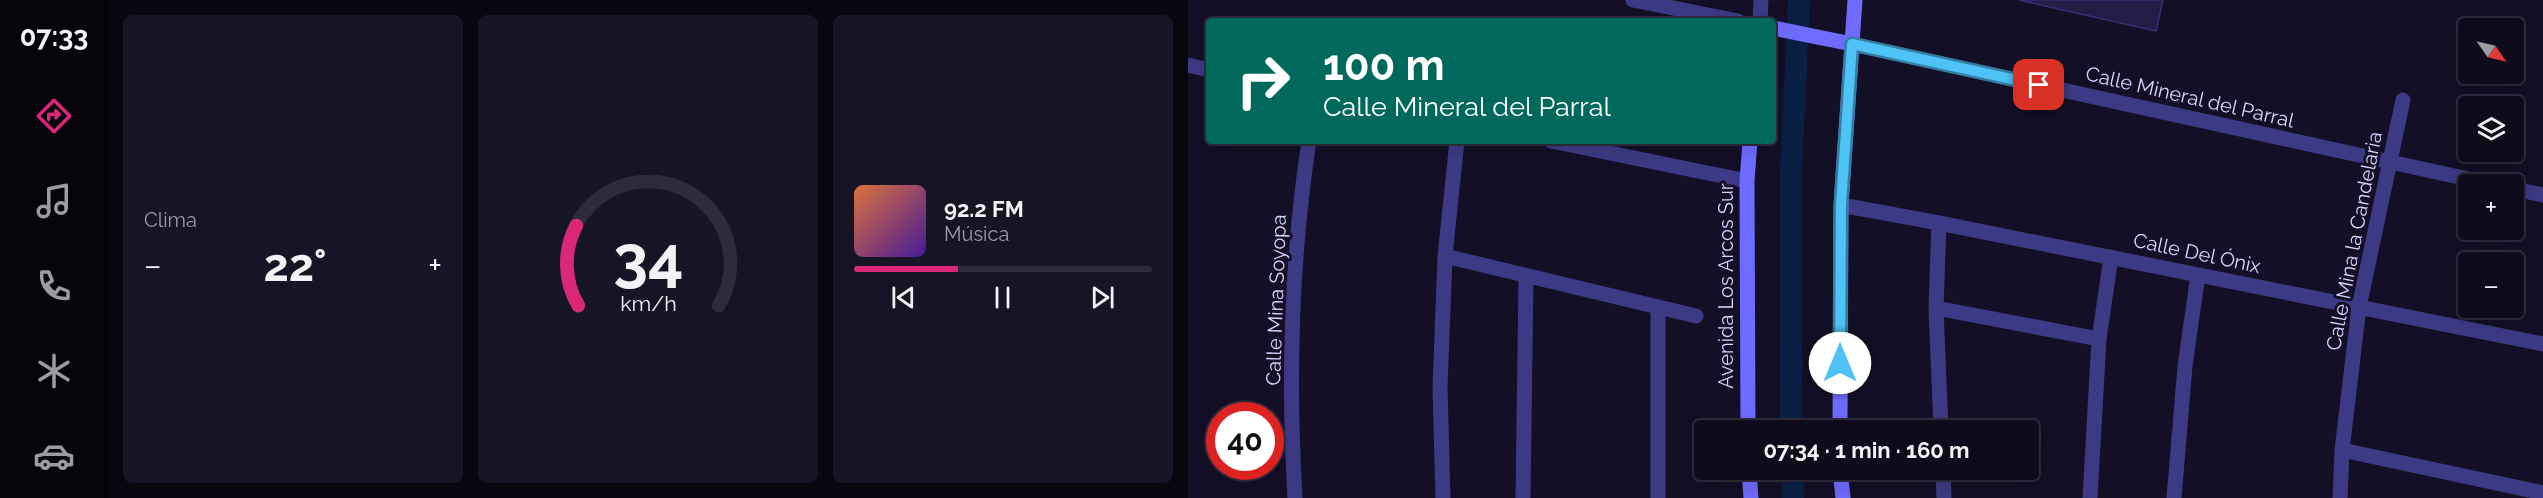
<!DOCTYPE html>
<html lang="es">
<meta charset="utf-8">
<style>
:root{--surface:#0e0b1c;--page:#171425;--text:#f1f3f6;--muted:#9b9ba3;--line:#2e2b3b;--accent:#db2777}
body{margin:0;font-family:Raleway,sans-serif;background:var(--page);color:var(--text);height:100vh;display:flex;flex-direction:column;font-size:22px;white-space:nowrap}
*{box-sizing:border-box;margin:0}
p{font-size:20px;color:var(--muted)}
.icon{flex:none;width:33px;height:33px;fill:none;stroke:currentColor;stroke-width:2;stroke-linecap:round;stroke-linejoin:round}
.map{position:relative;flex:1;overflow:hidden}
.details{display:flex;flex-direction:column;gap:15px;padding:15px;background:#08060f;width:1080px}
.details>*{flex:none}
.top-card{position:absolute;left:18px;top:18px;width:570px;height:126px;border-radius:6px;box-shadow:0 6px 24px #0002,0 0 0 2px var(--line);background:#00695c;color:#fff;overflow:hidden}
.needle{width:39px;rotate:124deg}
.buttons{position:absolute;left:1270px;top:18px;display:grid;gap:12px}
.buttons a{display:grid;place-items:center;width:66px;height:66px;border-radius:6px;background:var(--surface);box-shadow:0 6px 24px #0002,0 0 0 2px var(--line);font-size:30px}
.speed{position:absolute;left:18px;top:402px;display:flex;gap:12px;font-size:30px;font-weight:700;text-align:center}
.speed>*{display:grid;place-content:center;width:78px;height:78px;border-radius:50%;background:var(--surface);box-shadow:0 6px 24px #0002,0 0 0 2px var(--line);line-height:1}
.speed .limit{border:9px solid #d22;background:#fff;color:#111}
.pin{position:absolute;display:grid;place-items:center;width:51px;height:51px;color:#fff;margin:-26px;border-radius:12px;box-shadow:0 3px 9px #0006}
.me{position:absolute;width:66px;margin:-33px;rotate:0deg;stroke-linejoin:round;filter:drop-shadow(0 0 4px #0008)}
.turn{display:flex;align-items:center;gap:21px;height:126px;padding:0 18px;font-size:27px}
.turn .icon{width:78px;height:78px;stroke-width:2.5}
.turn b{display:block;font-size:42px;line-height:51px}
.big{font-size:45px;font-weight:700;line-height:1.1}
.details .tile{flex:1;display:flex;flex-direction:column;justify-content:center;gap:9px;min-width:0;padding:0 21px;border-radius:9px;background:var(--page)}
.details .dial{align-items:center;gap:0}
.dial svg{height:156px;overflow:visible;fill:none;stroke:var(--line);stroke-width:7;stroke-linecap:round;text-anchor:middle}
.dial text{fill:var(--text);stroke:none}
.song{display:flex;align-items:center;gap:18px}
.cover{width:72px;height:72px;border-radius:9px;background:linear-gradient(135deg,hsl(20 70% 55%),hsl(260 70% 35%))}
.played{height:6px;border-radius:3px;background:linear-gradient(90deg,var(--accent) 35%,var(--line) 35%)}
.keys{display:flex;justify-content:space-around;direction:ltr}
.heat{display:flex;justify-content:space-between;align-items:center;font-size:33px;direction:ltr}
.details .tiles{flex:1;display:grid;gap:15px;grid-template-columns:repeat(3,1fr)}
.trip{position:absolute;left:506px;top:420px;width:345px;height:60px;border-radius:6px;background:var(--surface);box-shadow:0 6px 24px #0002,0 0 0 2px var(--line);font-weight:700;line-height:60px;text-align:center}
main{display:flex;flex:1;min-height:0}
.dock{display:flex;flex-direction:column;width:108px;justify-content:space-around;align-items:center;background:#06040b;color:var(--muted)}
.dock .icon{width:42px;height:42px}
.dock .on{color:var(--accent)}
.dock b{font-size:27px;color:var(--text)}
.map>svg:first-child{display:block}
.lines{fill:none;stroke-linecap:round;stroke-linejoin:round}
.canal{stroke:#0a1f44;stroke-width:22}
.building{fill:#241b47;stroke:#3b2d73;stroke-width:1.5}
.street{stroke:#3d3a85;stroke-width:15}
.secondary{stroke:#6f6bff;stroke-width:15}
.route-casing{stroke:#337fa1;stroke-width:15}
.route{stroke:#4fc3f7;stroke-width:10}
.labels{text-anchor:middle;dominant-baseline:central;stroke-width:6;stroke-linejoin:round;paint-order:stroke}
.street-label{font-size:20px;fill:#d9d4ff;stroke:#130f26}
</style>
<main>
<nav class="dock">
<b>07:33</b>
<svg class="icon on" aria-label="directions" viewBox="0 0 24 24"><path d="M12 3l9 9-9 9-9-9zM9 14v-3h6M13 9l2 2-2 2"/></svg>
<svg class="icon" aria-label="music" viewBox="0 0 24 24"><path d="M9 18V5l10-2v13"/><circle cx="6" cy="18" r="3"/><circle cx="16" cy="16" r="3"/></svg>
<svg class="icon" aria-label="phone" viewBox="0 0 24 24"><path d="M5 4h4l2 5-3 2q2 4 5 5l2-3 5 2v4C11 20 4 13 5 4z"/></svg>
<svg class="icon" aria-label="climate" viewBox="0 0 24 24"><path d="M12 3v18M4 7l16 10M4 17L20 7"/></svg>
<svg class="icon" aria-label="car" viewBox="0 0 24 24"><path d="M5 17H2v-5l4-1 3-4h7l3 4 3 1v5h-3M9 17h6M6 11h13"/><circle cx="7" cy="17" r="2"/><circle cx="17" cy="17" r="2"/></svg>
</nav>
<section class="details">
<div class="tiles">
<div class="tile"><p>Clima</p>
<div class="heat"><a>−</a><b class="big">22°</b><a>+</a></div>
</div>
<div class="tile dial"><svg viewBox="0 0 100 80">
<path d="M14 69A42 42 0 1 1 86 69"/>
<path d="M14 69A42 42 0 0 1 13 28" stroke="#db2777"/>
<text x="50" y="56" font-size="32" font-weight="700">34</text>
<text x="50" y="72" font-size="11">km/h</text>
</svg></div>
<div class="tile">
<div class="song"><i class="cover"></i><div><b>92.2 FM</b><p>Música</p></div></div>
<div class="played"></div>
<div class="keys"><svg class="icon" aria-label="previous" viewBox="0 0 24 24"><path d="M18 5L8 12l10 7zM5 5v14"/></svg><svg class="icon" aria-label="pause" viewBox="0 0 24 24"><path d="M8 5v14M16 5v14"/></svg><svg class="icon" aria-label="next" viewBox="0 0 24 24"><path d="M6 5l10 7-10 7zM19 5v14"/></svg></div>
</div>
</div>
</section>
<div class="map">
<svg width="1355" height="498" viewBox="0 0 1355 498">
<rect width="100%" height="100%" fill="#130f26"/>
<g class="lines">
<path class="canal" d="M603 430V171L611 0
M604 470 605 498"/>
</g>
<path class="building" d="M831 0H975L968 31Z"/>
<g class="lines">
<path class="street" d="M445 0 550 21
M572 21 573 0
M664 44 1303 184
M0 65 21 70
M363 141 559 181
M1326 189 1355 195
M653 205 751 223 1355 344
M751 223 748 308 753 430
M257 256 508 316
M470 307V498
M748 308 911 339
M1154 450 1355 493
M755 470 756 498
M107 498C100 380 103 258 121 141
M255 498 252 388 257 256 269 141
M335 498 338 276
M902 498 911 339 923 257
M986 498 997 366 1010 275
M1152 498 1154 450 1171 307 1215 100"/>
<path class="secondary" d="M585 28 664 44
M560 430 559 181 562 141
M652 430 653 205 667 0
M561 470 563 498
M652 470 655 498"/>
</g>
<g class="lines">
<g class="route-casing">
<path id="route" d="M652 363 653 205 664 44 851 85"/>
</g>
<use href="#route" class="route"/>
</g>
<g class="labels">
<g class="street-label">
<text transform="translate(1002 97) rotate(13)">Calle Mineral del Parral</text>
<text transform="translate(1166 241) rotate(-79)">Calle Mina la Candelaria</text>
<text transform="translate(1009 253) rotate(12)">Calle Del Ónix</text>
<text transform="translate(538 286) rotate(-90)">Avenida Los Arcos Sur</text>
<text transform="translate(88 300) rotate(-88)">Calle Mina Soyopa</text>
</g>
</g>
</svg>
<div class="buttons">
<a><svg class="needle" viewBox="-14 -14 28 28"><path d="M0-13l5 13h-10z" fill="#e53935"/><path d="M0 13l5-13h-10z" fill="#9b9ba3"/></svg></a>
<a><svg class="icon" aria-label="layers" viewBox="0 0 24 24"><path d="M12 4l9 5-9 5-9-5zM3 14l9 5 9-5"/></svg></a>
<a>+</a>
<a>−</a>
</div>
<div class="speed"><div class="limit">40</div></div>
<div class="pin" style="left:851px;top:85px;background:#d93025"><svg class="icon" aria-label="arrive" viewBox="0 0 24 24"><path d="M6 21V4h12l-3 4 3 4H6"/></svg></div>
<svg class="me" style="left:652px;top:363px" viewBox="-20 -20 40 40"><circle r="19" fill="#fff"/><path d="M0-13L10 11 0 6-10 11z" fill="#4fc3f7"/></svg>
<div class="trip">07:34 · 1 min · 160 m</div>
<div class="top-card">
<div class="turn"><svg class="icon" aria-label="right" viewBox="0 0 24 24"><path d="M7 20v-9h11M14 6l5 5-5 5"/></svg><div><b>100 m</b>Calle Mineral del Parral</div></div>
</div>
</div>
</main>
